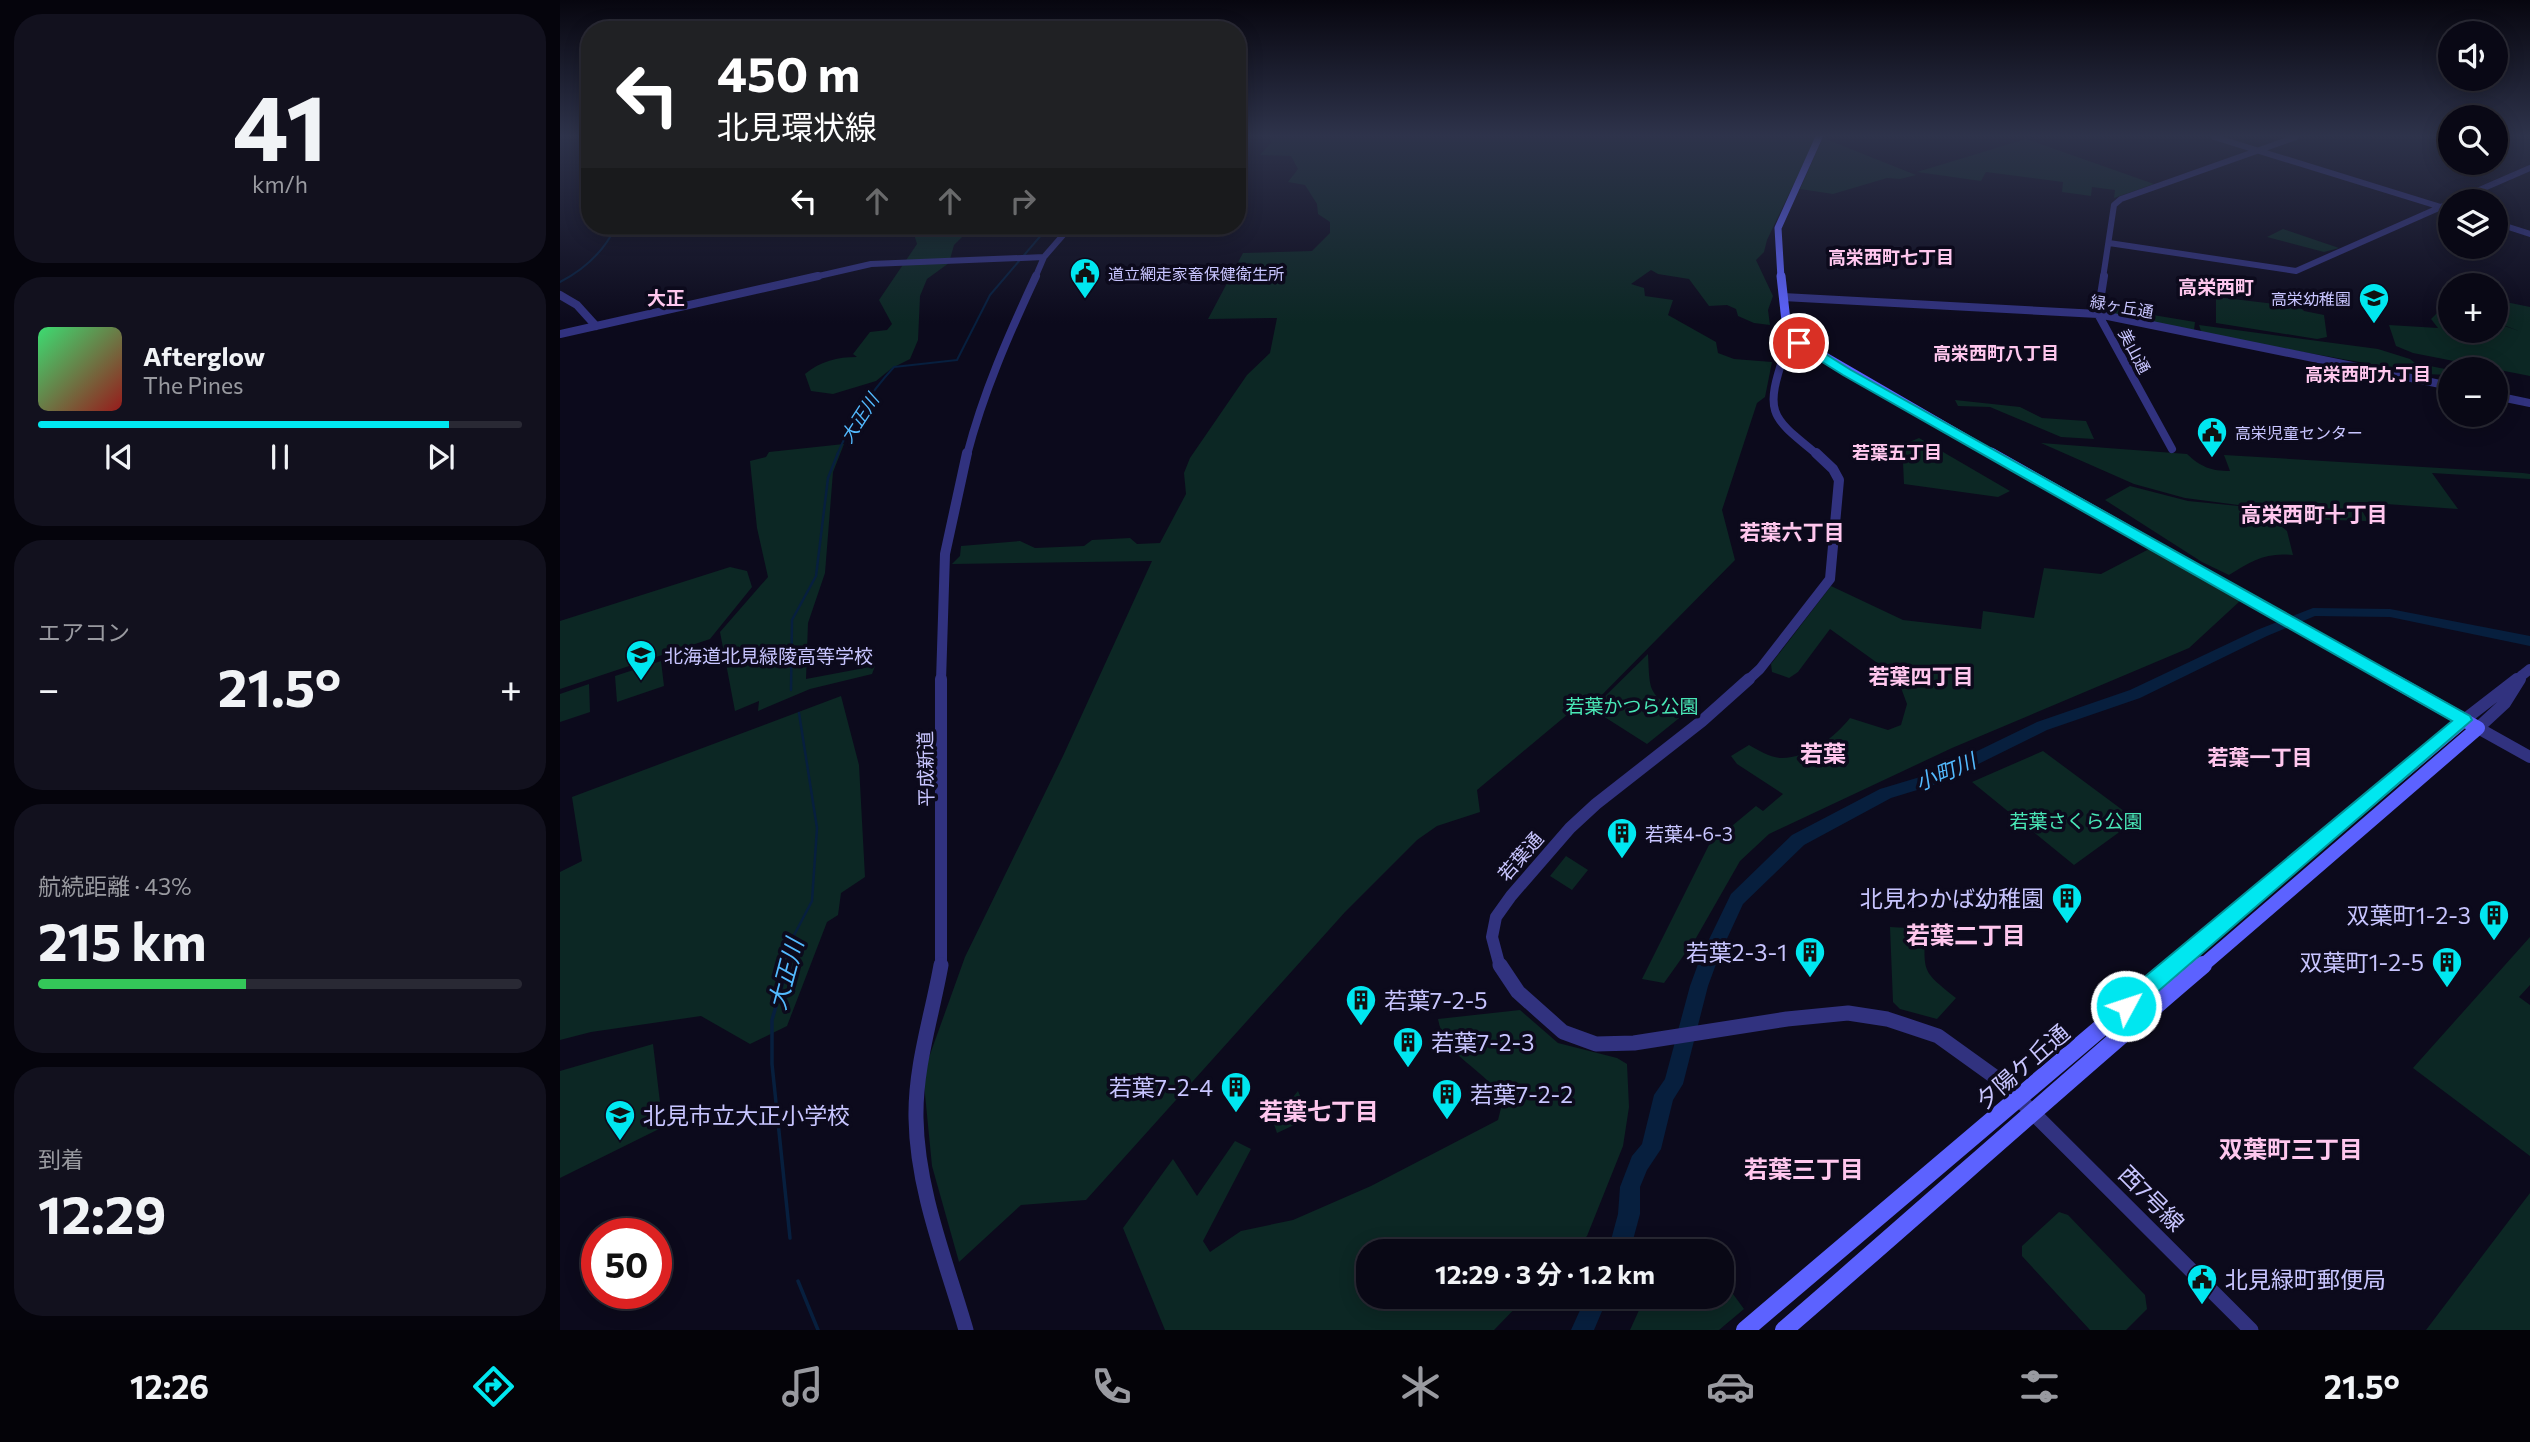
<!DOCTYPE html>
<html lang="ja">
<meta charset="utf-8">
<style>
:root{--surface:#090815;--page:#12111e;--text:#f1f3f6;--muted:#999aa0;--line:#292934;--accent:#00e7f0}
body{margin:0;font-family:Commissioner,"Noto Sans JP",sans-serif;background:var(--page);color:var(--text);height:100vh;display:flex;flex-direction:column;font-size:26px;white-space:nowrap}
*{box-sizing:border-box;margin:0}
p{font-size:23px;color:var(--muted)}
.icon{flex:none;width:38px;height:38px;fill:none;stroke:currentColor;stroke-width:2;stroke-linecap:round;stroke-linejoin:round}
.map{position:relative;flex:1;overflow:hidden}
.details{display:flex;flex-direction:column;gap:14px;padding:14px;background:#05040c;width:560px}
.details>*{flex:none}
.top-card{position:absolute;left:21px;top:21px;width:665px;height:214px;border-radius:28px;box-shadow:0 4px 18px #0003,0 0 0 2px var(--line);background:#202124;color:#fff;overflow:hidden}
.controls{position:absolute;left:1878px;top:21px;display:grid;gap:14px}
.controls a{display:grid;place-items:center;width:70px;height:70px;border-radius:50%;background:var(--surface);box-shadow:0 4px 18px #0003,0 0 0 2px var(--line);font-size:35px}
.speed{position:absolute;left:21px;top:1218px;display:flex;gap:14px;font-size:35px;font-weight:700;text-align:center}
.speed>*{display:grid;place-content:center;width:91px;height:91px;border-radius:50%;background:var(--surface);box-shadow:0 4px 18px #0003,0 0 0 2px var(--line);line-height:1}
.speed .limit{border:10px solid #d22;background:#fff;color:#111}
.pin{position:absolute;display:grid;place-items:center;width:60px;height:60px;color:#fff;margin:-30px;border:4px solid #fff;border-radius:50%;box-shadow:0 2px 7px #0007}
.me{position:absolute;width:77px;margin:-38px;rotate:50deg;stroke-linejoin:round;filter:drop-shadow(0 0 5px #0008)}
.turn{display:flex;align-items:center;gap:24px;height:147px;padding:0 21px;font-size:32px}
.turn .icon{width:91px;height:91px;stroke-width:2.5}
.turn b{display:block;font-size:49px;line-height:60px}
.lanes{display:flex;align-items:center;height:66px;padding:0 21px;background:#0003;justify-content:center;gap:35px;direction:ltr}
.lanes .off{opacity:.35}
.big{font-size:52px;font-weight:700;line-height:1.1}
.details .widget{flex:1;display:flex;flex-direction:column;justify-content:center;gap:10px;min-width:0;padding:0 24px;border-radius:28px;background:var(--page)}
.details .dial{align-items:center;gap:0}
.dial b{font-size:91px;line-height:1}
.song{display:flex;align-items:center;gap:21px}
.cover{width:84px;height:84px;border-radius:10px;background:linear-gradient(135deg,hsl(140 70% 55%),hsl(0 70% 35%))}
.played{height:7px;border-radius:4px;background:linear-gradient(90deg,var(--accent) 85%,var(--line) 85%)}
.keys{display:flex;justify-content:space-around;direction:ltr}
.heat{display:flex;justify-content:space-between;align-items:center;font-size:38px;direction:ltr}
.charge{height:10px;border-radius:5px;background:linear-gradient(90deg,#34c759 43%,var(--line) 0)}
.trip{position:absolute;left:796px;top:1239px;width:378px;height:70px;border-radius:28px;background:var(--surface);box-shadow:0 4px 18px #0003,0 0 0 2px var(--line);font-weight:700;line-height:70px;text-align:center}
.tab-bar{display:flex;height:112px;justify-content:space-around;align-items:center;background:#040308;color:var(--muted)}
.tab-bar .icon{width:49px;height:49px}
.tab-bar .selected{color:var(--accent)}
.tab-bar b{font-size:32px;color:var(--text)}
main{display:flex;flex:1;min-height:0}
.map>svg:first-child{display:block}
.green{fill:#0c2724}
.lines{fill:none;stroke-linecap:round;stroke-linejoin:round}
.stream-far2{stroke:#071f3e;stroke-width:2}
.stream-far1{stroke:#071f3e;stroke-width:2.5}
.stream{stroke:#071f3e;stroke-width:3.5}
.river{fill:#071f3e;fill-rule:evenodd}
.tertiary-far4{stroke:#31327f;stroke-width:6}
.tertiary-far3{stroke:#31327f;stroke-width:8}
.tertiary-far2{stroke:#31327f;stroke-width:10}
.tertiary-far1{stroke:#31327f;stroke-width:12}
.tertiary{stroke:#31327f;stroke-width:15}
.secondary-far4{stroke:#5c62ff;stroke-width:7}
.secondary-far3{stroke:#5c62ff;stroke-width:9}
.secondary-far2{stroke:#5c62ff;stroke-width:11}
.secondary-far1{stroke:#5c62ff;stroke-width:14}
.secondary{stroke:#5c62ff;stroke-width:18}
.route{fill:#00e7f0;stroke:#00969c;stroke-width:2}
.labels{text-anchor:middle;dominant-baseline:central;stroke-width:7;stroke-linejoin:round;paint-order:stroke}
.far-poi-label{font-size:16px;fill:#c8c5ff;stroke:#0c0a1c;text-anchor:start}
.far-street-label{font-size:16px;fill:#c8c5ff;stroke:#0c0a1c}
.far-neighbourhood-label{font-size:18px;font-weight:bold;fill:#ffc7ee;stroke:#0c0a1c}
.far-water-label{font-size:18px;font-style:italic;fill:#53baff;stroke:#0c0a1c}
.far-quarter-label{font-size:19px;font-weight:bold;fill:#ffc7ee;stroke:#0c0a1c}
.poi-label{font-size:19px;fill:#c8c5ff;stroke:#0c0a1c;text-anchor:start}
.park-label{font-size:19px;fill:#49e7b6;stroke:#0c0a1c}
.street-label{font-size:19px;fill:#c8c5ff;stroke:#0c0a1c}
.neighbourhood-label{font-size:21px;font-weight:bold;fill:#ffc7ee;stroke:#0c0a1c}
.water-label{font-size:21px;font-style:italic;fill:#53baff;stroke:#0c0a1c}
.quarter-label{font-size:23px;font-weight:bold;fill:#ffc7ee;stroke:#0c0a1c}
.near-poi-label{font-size:23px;fill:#c8c5ff;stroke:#0c0a1c;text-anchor:end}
.near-street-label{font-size:23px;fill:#c8c5ff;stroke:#0c0a1c}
.near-neighbourhood-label{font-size:24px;font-weight:bold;fill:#ffc7ee;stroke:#0c0a1c}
.near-water-label{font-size:24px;font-style:italic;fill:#53baff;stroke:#0c0a1c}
</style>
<main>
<section class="details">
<div class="widget dial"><b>41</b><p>km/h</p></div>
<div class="widget">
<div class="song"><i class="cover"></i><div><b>Afterglow</b><p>The Pines</p></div></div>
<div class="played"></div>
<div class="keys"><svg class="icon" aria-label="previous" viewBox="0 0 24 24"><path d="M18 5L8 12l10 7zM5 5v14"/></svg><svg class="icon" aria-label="pause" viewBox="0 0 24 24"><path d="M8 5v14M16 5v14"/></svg><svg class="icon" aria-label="next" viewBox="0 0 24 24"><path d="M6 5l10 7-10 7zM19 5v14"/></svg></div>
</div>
<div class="widget"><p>エアコン</p>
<div class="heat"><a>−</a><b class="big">21.5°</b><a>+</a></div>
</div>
<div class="widget"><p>航続距離 · 43%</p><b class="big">215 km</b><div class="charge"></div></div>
<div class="widget"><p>到着</p><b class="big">12:29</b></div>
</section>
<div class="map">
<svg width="1970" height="1330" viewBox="0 0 1970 1330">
<rect width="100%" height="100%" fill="#0c0a1c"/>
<path class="green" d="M710 137H1256L1207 240 1204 252 1196 260 1213 296 1208 310 1210 325 1194 323 1178 316 1176 309 1167 305 1149 306 1129 279 1098 274 1091 270 1071 284 1084 288 1085 296 1113 300 1108 315 1156 342 1158 353 1174 359 1212 362 1205 397 1197 403 1162 510 1175 560 1026 711 1014 709 917 790 920 812 877 826 857 840 785 912 526 1200 461 1205 399 1262 372 1166 363 1074 405 957 503 756 592 561 392 564 400 556 401 546 460 541 475 548 524 546 532 540 570 538 577 544 600 543 626 494 624 473 630 458 687 375 710 353 717 318 648 319 683 253 752 251 770 233V222L758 214 757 204 745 185 728 182 738 169 731 156 700 155 711 143Z
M1263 138 1356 175 1340 179 1327 178 1273 194 1240 189Z
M1466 139 1594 184 1554 198 1555 190 1532 187 1531 196 1502 192 1503 182 1426 172 1421 181 1357 172Z
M359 226H374V229L402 237 394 245 389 263 367 279 360 296 358 340 350 359 332 368 316 381 273 394 251 391 245 374C261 361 277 357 297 357L293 354 310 332 327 330 332 324 319 300 357 244 354 234Z
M1723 229 1779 248 1764 252 1707 237Z
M1656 297 1740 307 1744 311 1764 315 1767 337 1757 339 1656 323Z
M1936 300 1970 307V376L1853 353 1836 346 1829 325 1878 328 1871 319 1884 306H1890V331H1936V323L1959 331 1936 322Z
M1551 308 1635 322 1634 330 1543 313Z
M1639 325 1818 349 1850 359 1855 363 1890 370V375L1840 373 1822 366 1642 334Z
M1395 400 1460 407 1482 418 1526 421 1534 439 1501 437 1430 407 1398 406Z
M1359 438 1450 491 1438 497 1344 484 1343 462 1328 451Z
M1481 443 1627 454C1641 467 1651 471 1670 471L1664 455 1963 473 1970 474V479L1872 473 1898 509 1797 502 1808 521 1737 519 1724 511 1625 498 1574 484Z
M284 444 273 472 265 573 248 623 246 679 315 666 312 674 250 689 198 711 199 701 175 711 160 632 208 577 197 528 190 461 206 457 209 452Z
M1570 486 1628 501 1699 508 1727 531 1733 555C1706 552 1691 561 1669 575L1642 562 1545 500Z
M1593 547 1680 601 1629 648 1392 748 1209 834 1180 861 1136 938 1104 983 1082 979 1149 845 1196 806 1203 811 1223 794 1177 764 1171 756 1189 745C1198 750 1209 757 1220 758 1247 759 1274 738 1290 718L1328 730 1341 725 1347 704 1337 677 1270 629 1238 672 1229 678 1212 672 1211 664 1271 586 1343 620 1421 629 1423 611 1474 618 1484 568 1541 574Z
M170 567 187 571 192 587 150 639 0 689V621Z
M1088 654C1090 695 1088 692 1123 715L1087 744 1032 709Z
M101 661 104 686 57 702 55 676Z
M29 684 30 712 0 722V694Z
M281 696 299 765 305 877 281 893 278 915 267 922 227 1026 190 1044 141 1016 31 1032 0 1040V872L22 861 12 797Z
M1483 751 1576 820 1514 865 1412 782Z
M1006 856 1028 870 1012 890 990 876Z
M1330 927 1365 929C1364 973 1361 970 1396 998L1377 1019 1340 1009 1333 1002Z
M1970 937V985L1959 997 1970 1005V1156L1853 1068Z
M960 1010 998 1043 1057 1058 1067 1064 1069 1107 1063 1146 1027 1236 1011 1251H808V1297H966L934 1330H605L563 1228 613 1159 637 1196 675 1141 691 1149 643 1241 650 1252 681 1231 733 1220 811 1186 938 1120 942 1104C939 1098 936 1089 931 1084 910 1062 884 1052 878 1019Z
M93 1044 103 1127 0 1178V1071Z
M738 1091 749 1118 717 1133 713 1121Z
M1970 1193V1330H1866Z
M1499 1212 1508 1215 1585 1295 1587 1309 1566 1330H1530L1462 1256V1246Z
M1162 1279 1184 1309 1159 1330H1070L1085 1297H1162Z"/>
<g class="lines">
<path class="stream-far2" d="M0 282C25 269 44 252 56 226
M277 455C290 424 311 392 334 367L397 360 430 295 489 226"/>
<path class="stream-far1" d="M231 690 232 620 256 576 268 478 278 453
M228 967 234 945 231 941 252 901 257 828 239 713"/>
<path class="stream" d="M228 965 212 1020V1064L230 1238
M238 1281 258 1330"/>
<path class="river" d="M1753 608 1830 609 1970 636V646L1830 617 1755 616 1707 636 1580 698 1487 730 1380 783 1331 798 1244 845 1183 904 1159 956 1148 986 1123 1084 1113 1100 1101 1149 1087 1170 1080 1187V1214L1070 1251H1048L1058 1214 1060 1187 1072 1156 1082 1144 1094 1095 1105 1079 1130 986 1141 956 1171 894 1232 835 1320 789 1370 774 1477 722 1570 690 1697 630Z
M1026 1297H1048L1034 1330H1011Z"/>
<path class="tertiary-far4" d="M1654 137 1884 208
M1894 201 1970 168
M1936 223 1970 234
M1549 243 1736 271 1890 203
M250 278 311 264 484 257
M475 278 484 257 511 226
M1543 278 1554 205 1561 199 1736 137"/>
<path class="tertiary-far3" d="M1544 276 1538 314 1612 449
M0 295 17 305 36 326
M1223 297 1538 314 1890 386
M0 334 258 276
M1239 343 1225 352C1204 414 1210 416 1258 455
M1936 396 1970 403
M407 455C423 393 449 334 476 276"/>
<path class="tertiary-far2" d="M381 681 385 554 407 453
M1187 681 1200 669 1270 579 1279 480 1273 469 1256 453
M1955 681 1970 669
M1959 681 1962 675"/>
<path class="tertiary-far1" d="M1960 679 1945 703 1918 728 1970 757
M1904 720 1957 679
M381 967V679
M940 967 932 937 936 917 951 896 1010 828 1036 804 1142 721 1189 679"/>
<path class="tertiary" d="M381 965C372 1016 355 1066 356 1118 357 1190 386 1261 406 1330
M940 965 958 992 1003 1032 1036 1044 1074 1043 1227 1019 1288 1013 1327 1019 1378 1036 1442 1082 1691 1330"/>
<path class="secondary-far4" d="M1221 278 1218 228 1259 137"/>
<path class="secondary-far3" d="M1221 276 1227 330 1234 339 1434 455"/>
<path class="secondary-far2" d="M1431 453 1834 681"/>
<path class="secondary-far1" d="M1613 967 1904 720
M1641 967 1918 728 1831 679"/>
<path class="secondary" d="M1185 1330 1615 965
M1224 1330C1364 1209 1502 1085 1643 965"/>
</g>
<linearGradient id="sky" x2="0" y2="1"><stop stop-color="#07060f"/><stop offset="0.42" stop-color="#2e334b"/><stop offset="1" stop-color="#2e334b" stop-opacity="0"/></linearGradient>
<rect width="1970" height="323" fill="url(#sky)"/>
<path class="route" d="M1235 340H1243L1291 370 1910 716 1912 720 1573 1013 1566 1016 1558 1013 1555 1006 1558 999 1892 721 1283 375 1235 345Z"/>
<defs>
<g id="civic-pin" transform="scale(1.575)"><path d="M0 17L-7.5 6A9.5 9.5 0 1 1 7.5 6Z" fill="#00e7f0" stroke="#0c0a1c"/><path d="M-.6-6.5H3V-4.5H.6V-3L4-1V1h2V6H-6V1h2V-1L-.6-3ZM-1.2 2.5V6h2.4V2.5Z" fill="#111"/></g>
<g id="school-pin" transform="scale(1.575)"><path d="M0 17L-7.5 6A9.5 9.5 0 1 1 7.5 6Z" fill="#00e7f0" stroke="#0c0a1c"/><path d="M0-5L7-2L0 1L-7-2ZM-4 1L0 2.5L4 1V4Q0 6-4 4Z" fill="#111"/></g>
<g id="building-pin" transform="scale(1.575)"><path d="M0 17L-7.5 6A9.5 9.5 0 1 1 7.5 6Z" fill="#00e7f0" stroke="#0c0a1c"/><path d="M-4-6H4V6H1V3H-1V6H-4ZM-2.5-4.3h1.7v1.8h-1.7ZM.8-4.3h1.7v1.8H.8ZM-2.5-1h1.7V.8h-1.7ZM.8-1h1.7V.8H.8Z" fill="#111"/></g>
</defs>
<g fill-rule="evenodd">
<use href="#civic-pin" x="525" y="273"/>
<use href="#school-pin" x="1814" y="298"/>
<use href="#civic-pin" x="1652" y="432"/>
<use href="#school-pin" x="81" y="655"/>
<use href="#building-pin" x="1062" y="833"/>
<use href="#building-pin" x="1507" y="898"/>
<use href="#building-pin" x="1934" y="915"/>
<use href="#building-pin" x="1250" y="952"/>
<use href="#building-pin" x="1887" y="962"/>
<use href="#building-pin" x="801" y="1000"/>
<use href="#building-pin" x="848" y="1042"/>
<use href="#building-pin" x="676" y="1087"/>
<use href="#building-pin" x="887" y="1094"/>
<use href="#school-pin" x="60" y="1115"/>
<use href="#civic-pin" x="1642" y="1279"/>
</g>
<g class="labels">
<g class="far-poi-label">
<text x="548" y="273">道立網走家畜保健衛生所</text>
<text x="1791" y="298" text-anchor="end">高栄幼稚園</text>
<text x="1675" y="432">高栄児童センター</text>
</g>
<g class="far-street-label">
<text transform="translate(1562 306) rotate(10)">緑ヶ丘通</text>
<text transform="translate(1575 351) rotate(62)">美山通</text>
</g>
<g class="far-neighbourhood-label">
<text x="1331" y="257">高栄西町七丁目</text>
<text x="1436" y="353">高栄西町八丁目</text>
<text x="1808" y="374">高栄西町九丁目</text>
<text x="1337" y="452">若葉五丁目</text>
</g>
<g class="far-water-label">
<text transform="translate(299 418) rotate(-57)">大正川</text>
</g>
<g class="far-quarter-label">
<text x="1656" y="286">高栄西町</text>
<text x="106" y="297">大正</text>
</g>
<g class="poi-label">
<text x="104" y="655">北海道北見緑陵高等学校</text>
<text x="1085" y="833">若葉4-6-3</text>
</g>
<g class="park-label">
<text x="1072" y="705">若葉かつら公園</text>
<text x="1516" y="820">若葉さくら公園</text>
</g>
<g class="street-label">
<text transform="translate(365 769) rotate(-91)">平成新道</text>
<text transform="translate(960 856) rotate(-49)">若葉通</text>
</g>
<g class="neighbourhood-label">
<text x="1754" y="513">高栄西町十丁目</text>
<text x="1232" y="531">若葉六丁目</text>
<text x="1361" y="675">若葉四丁目</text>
<text x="1700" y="756">若葉一丁目</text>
</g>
<g class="water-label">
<text transform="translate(1385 771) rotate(-23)">小町川</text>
</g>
<g class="quarter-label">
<text x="1263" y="753">若葉</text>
</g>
<g class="near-poi-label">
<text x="1484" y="898">北見わかば幼稚園</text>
<text x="1911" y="915">双葉町1-2-3</text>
<text x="1227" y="952">若葉2-3-1</text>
<text x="1864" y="962">双葉町1-2-5</text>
<text x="824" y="1000" text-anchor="start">若葉7-2-5</text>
<text x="871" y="1042" text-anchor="start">若葉7-2-3</text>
<text x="653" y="1087">若葉7-2-4</text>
<text x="910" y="1094" text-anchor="start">若葉7-2-2</text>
<text x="83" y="1115" text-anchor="start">北見市立大正小学校</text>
<text x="1665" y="1279" text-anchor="start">北見緑町郵便局</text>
</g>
<g class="near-street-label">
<text transform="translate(1462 1066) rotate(-41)">夕陽ケ丘通</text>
<text transform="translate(1592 1198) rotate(45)">西7号線</text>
</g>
<g class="near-neighbourhood-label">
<text x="1406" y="934">若葉二丁目</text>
<text x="759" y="1110">若葉七丁目</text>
<text x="1731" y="1148">双葉町三丁目</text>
<text x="1244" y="1168">若葉三丁目</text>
</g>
<g class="near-water-label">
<text transform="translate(225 974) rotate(-75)">大正川</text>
</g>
</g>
</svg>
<div class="controls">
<a><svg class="icon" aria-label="sound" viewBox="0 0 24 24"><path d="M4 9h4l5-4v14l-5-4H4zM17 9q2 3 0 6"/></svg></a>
<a><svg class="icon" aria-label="search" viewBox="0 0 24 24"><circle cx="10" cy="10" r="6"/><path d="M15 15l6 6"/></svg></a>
<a><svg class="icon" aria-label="layers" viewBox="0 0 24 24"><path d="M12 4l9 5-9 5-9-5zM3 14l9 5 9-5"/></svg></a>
<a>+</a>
<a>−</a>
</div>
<div class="speed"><div class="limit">50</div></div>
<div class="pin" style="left:1239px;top:343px;background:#d93025"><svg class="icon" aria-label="arrive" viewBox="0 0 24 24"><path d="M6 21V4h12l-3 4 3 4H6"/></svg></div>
<svg class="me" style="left:1566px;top:1006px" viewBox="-20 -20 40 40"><circle r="17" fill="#00e7f0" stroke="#fff" stroke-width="3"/><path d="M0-11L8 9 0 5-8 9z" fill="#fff"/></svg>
<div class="trip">12:29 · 3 分 · 1.2 km</div>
<div class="top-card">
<div class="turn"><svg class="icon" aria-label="left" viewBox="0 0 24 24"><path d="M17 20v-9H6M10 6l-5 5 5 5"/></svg><div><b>450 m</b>北見環状線</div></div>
<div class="lanes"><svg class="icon" aria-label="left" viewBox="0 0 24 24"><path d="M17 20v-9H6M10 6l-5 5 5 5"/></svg><svg class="icon off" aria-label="ahead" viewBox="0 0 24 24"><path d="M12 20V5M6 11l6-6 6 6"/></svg><svg class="icon off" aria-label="ahead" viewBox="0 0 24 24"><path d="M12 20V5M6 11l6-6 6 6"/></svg><svg class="icon off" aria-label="right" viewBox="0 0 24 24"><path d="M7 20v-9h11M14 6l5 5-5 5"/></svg></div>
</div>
</div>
</main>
<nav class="tab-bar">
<b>12:26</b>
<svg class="icon selected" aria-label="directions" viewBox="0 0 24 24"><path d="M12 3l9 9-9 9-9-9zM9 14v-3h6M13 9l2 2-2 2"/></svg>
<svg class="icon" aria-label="music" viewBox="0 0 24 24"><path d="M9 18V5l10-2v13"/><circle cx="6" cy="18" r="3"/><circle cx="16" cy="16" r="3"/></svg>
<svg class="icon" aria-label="phone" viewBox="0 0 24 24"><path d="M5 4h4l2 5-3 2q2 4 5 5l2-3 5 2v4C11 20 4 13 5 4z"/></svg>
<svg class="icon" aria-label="climate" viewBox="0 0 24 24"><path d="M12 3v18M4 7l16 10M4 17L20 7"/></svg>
<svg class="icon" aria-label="car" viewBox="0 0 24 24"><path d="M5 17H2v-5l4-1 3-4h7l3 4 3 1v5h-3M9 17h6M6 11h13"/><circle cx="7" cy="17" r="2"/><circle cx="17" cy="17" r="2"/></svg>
<svg class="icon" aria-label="filters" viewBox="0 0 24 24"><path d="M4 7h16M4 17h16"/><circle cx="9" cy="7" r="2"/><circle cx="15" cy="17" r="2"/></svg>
<b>21.5°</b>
</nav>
